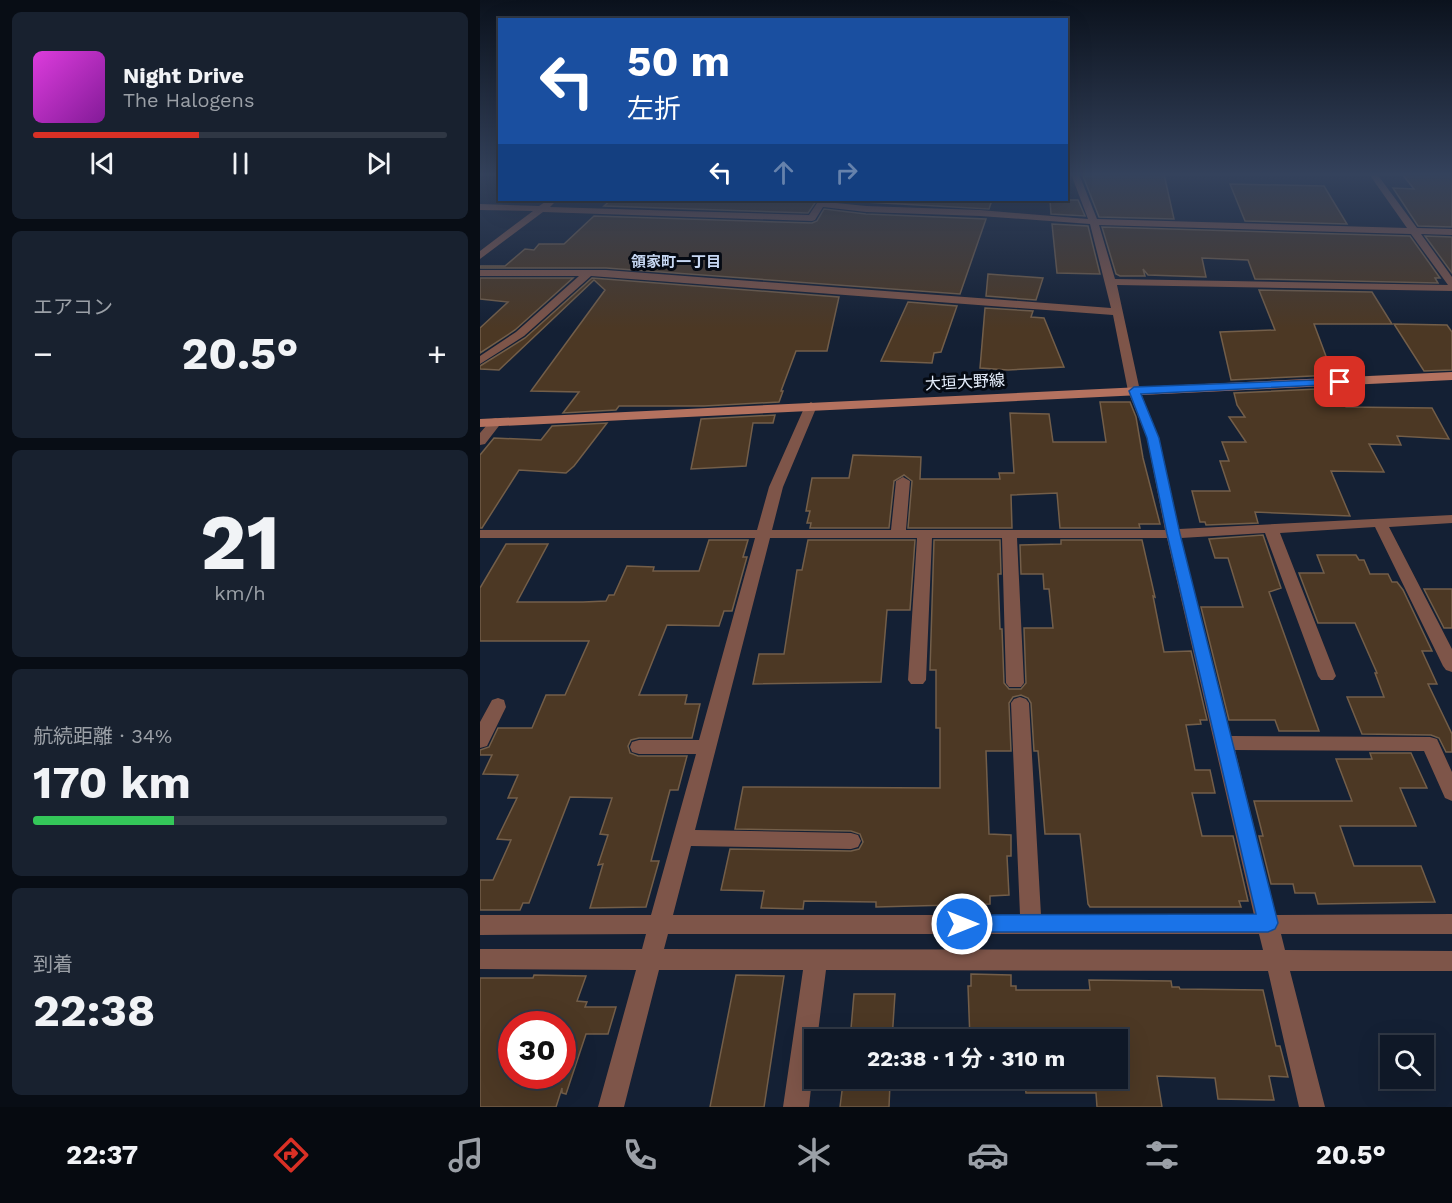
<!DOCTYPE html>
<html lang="ja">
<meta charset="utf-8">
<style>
:root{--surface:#0f1827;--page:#18212f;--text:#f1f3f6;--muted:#9ba0a7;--line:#2f3744;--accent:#d93025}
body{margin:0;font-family:"Work Sans","Noto Sans JP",sans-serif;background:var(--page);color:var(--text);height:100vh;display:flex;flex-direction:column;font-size:22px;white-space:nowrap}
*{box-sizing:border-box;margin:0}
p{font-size:20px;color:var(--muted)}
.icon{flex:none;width:33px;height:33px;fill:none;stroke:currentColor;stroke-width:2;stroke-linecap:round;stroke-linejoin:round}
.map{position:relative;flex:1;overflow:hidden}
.details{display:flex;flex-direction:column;gap:12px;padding:12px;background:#080d15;width:480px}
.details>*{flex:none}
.guide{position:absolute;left:18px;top:18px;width:570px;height:183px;border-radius:0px;box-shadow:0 6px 24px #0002,0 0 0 2px var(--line);background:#1a4fa0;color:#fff;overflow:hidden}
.fabs{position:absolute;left:900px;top:1035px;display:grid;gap:12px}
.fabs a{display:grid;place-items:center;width:54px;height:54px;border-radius:0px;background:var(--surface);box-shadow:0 6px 24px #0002,0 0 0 2px var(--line);font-size:30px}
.speed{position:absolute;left:18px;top:1011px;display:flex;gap:12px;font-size:30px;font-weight:700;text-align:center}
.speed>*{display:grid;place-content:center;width:78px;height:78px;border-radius:50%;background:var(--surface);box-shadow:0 6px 24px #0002,0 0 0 2px var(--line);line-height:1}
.speed .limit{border:9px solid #d22;background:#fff;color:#111}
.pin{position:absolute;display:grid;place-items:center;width:51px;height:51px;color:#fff;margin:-26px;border-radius:12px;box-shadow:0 3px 9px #0006}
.me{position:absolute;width:66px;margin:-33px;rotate:90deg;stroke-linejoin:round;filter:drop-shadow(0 0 4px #0008)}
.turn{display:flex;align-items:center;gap:21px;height:126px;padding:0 30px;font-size:27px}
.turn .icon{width:78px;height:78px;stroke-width:2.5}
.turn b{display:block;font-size:42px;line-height:51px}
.lanes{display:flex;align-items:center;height:57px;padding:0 30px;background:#0003;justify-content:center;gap:30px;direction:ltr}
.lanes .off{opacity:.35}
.big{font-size:45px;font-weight:700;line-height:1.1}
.details .tile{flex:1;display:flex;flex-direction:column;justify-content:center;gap:9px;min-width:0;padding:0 21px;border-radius:9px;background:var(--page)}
.details .dial{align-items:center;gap:0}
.dial b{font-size:78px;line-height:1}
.song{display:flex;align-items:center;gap:18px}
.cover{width:72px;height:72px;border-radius:9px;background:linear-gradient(135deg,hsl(300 70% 55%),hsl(290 70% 35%))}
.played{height:6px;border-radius:3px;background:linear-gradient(90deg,var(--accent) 40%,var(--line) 40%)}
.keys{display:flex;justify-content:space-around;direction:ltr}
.heat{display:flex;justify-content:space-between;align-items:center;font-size:33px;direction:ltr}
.charge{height:9px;border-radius:4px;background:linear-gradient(90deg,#34c759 34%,var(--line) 0)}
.trip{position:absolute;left:324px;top:1029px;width:324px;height:60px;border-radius:0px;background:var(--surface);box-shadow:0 6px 24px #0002,0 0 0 2px var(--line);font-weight:700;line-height:60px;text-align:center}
.menu{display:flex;height:96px;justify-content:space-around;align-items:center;background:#060a10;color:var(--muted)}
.menu .icon{width:42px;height:42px}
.menu .on{color:var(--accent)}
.menu b{font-size:27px;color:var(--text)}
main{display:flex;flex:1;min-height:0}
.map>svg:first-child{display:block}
.building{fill:#4c3824;stroke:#735e49;stroke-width:1.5;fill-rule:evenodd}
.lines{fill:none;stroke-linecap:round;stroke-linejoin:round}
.minor{fill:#7e5549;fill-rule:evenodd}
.secondary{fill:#b4725f;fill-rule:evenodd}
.route{fill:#1a73e8;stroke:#114b97;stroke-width:1.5}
.labels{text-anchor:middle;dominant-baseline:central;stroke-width:6;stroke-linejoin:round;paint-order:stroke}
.far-neighbourhood-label{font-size:15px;font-weight:bold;fill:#c6d7f2;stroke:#050a13}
.street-label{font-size:16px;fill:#e7f0fe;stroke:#050a13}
</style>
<main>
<section class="details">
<div class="tile">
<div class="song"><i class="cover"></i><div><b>Night Drive</b><p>The Halogens</p></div></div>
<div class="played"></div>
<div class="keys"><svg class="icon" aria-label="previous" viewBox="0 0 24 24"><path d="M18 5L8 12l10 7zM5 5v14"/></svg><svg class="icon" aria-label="pause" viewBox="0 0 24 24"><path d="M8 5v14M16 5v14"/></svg><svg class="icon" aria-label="next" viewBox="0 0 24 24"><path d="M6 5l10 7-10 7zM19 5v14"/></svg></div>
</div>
<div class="tile"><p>エアコン</p>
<div class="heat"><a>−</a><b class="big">20.5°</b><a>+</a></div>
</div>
<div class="tile dial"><b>21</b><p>km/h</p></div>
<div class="tile"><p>航続距離 · 34%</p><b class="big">170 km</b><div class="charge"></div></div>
<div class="tile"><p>到着</p><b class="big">22:38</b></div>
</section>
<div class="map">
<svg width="972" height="1107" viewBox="0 0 972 1107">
<rect width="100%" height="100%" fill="#142034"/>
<path class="building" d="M613 174H684L694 219 619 217 603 176H613Z
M922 174H972V227L938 226 913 188 934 189Z
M750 184 844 186 867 224 765 221Z
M131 200H337L328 213 124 206Z
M349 200H512L509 209Z
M570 200H598L605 216 571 214Z
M344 209 386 214 506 219 480 294 126 268H0V266H25L45 249 54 250 59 244H84L114 216 332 223 337 221Z
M572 224 608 226 620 274 577 273Z
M622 227 930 236 960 278H955L958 283 775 279 768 260 722 258 726 277 668 275 663 269 665 276H640L636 274Z
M945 236 972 237V273Z
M508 274 563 278 556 300 506 296Z
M0 278H93L35 330 0 353V328L28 302 0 299Z
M112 278 359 297 347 351H316L301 391H303L299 402 224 406H139L136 410 83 413 99 392 51 391 125 290 114 280 19 370 0 369V366L45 338Z
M779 290 892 292 912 324H834L853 375 751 380 740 332 795 330Z
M428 302 477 306 461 352 454 353 452 363 401 361Z
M505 308 553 311 551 317 564 318 584 367 528 370 500 368Z
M914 324 967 325 972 332V370L944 371Z
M858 388 866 407 952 408 969 439 917 436 921 445 889 444 904 472 851 471 870 516 775 512 778 523 726 525 725 522H720L712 491H750L740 461H749L742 442H766L749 417H765L757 405 754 393Z
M620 402H650L656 417 663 458 680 524H659L660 528H580L577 493 531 495 532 528H428L432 481 424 475 414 481 409 528H330L331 523H327L330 511H326L332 478H369L373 455 441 457 440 479H520L519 473H534L530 413 569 414 573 442H626Z
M295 415 293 423H273L266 466 211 469 221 419Z
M127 423 94 466 86 473 39 470 2 528H0V455L14 438 61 440 72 426Z
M783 535 801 588 789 592 839 731H799L795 720H749L721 607H763L748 558H735L729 539Z
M229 540H268L263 557H267L252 611H244L239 626 187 625 159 695H207L205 704H220L212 738H159L151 740 148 746 150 753 158 756H207L198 790H190L171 861H179L166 907 110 908 123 864 118 865 128 835 120 834 132 798 90 797 49 903H43L40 910H0V880H13L31 840 17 839 37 798H28L38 775 3 774 12 755H0V750L9 747 18 728H52L66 695H85L109 641H0V588L26 544H68L37 602H103L126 601 129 595H134L147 566 174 567 173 571H219Z
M328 540H435L430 610H407L401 682 273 684 279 654H304L317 570H322Z
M454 540H520L521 574H518L520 629H522L524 683 529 689H541L546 683 544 628H573L569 589H564L563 574H541L540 545 581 544V540H662L675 597 673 596 684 652 711 651 727 720H720L721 724 706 725 715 770H730L735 793H712L722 836H753L768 901H759L761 907H610L608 904 600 834H565L558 751H554L551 703 548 698 541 695 533 697 529 703 531 751H506L509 834 531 835V856H527L529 895 510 896V904L396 907V902L324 901 323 909 281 908 284 891 241 890 250 849 371 851 379 849 383 842 380 834 371 831 255 829 263 787 460 788V728H456V670H450Z
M837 555H876L879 560H884L890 574H908L912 582H917L923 590 952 651H942L957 684H948L972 734V752H966L959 738 951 735 882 734 867 697H904L895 673H897L875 623H838L819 573H844Z
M944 589H972V628H964Z
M890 753H931L947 788H920L936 826H860L874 866H941L955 902 838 904 835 893H815L813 884H791L779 836H783L774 801H872L856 759H892Z
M491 974 531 975V986H536V990H610L609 980 691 981 692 987H699L700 989 783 990 796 1046H800L808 1077 789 1076 794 1100 738 1099 735 1078 677 1076 682 1107H617L616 1093H546L545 1084H511V1078H638V1040H490L488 986H491Z
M54 975 106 976 97 1001 107 1002 105 1007H136L128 1034H106L86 1094 82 1093V1088L76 1107H0V978H53ZM32 1024H82V1076H32Z
M256 975 304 976 284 1107H230Z
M374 994H415L412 1040H370Z
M363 1083H410L409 1107H360Z"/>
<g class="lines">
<path class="minor" d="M591 174H599L617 219 927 228 889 174H897L937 228 972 229V235L941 234 972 277V291L637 285 660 391 679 438 699 529 972 515V523L909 527 972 649V672L966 670 963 666 895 527 800 533 856 676 853 680H841L838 676 785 533 701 538 751 736 950 737 957 739 972 772V801L965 798 944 751 755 750 796 915 972 914V934H801L805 950 972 951V971H810L845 1107H819L788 971 346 970 337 1040H334V1060L329 1107H303L323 970H179L144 1107H118L156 970 0 969V949H162L166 934 0 935V915H171L216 754H159L152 752 150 747 152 742 159 740H219L275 538H0V530H277L289 487 325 406 331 402 337 406 303 487 292 530H411L416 481 423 477 430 481 426 530H685L667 438 648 391 633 315 111 276 44 336 0 364V356L36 332 99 276H0V270H126L631 308 610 224 500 216 386 212 343 207 335 220 332 221 63 212 0 259V251L53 211 0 210V204L59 206 68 200H77L70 207 329 215 339 200H347L346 202 386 206 500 210 608 219ZM619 225 931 234 968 285 635 279ZM290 538H437L428 680 431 684H443L446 680 452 538H522L526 683 529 687H541L544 683 537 538H687L774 915H561L549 703 546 699 540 697 534 699 531 703 540 915H193L211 846 371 849 378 847 381 841 378 835 371 833 215 830ZM188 934H779L783 950 184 949Z
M16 418 22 422 5 444 0 445V433L12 419Z
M18 698 24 700 26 707 7 746 0 748V722L12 700Z"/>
<path class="secondary" d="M972 372V380L0 427V419Z"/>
</g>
<linearGradient id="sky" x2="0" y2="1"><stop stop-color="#0b121d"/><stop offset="0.53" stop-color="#34425c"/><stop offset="1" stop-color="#34425c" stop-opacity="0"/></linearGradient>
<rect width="972" height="329" fill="url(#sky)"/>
<path class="route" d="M860 379 863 380V384L661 394 679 438 700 534 798 923 795 929 788 932H482L475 930 472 924 475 917 482 915 776 914 687 534 667 438 649 391 654 387Z"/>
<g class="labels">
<g class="far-neighbourhood-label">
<text x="196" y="262">領家町一丁目</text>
</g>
<g class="street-label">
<text transform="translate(485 382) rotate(-3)">大垣大野線</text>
</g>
</g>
</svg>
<div class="fabs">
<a><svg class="icon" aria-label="search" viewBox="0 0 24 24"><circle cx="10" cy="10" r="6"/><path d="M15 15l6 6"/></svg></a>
</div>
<div class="speed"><div class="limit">30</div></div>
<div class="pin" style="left:860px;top:382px;background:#d93025"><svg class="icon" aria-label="arrive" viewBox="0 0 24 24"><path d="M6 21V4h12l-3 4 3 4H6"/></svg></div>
<svg class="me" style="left:482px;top:924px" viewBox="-20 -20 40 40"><circle r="17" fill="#1a73e8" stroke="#fff" stroke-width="3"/><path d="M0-11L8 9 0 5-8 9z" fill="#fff"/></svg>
<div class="trip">22:38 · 1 分 · 310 m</div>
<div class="guide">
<div class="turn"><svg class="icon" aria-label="left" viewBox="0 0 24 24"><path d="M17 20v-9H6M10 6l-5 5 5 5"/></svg><div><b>50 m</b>左折</div></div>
<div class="lanes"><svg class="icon" aria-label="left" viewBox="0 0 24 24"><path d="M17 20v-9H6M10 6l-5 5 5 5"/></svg><svg class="icon off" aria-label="ahead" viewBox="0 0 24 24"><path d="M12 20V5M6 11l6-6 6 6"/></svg><svg class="icon off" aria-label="right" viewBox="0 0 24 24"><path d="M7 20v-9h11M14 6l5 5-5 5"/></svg></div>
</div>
</div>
</main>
<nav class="menu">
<b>22:37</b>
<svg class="icon on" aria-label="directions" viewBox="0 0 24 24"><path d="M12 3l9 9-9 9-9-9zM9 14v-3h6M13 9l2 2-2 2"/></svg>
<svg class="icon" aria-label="music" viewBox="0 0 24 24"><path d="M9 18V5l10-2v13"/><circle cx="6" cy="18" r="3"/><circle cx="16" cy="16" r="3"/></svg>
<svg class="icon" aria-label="phone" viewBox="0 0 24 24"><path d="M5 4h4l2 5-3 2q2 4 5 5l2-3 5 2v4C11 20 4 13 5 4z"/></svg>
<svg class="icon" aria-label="climate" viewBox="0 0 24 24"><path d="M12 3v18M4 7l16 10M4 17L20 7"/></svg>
<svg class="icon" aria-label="car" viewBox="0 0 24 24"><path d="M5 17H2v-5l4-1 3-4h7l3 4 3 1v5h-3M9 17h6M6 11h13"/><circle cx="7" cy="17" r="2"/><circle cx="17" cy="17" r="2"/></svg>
<svg class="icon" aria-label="filters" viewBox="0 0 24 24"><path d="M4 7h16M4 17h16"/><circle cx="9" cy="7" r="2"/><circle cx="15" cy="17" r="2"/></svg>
<b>20.5°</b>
</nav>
